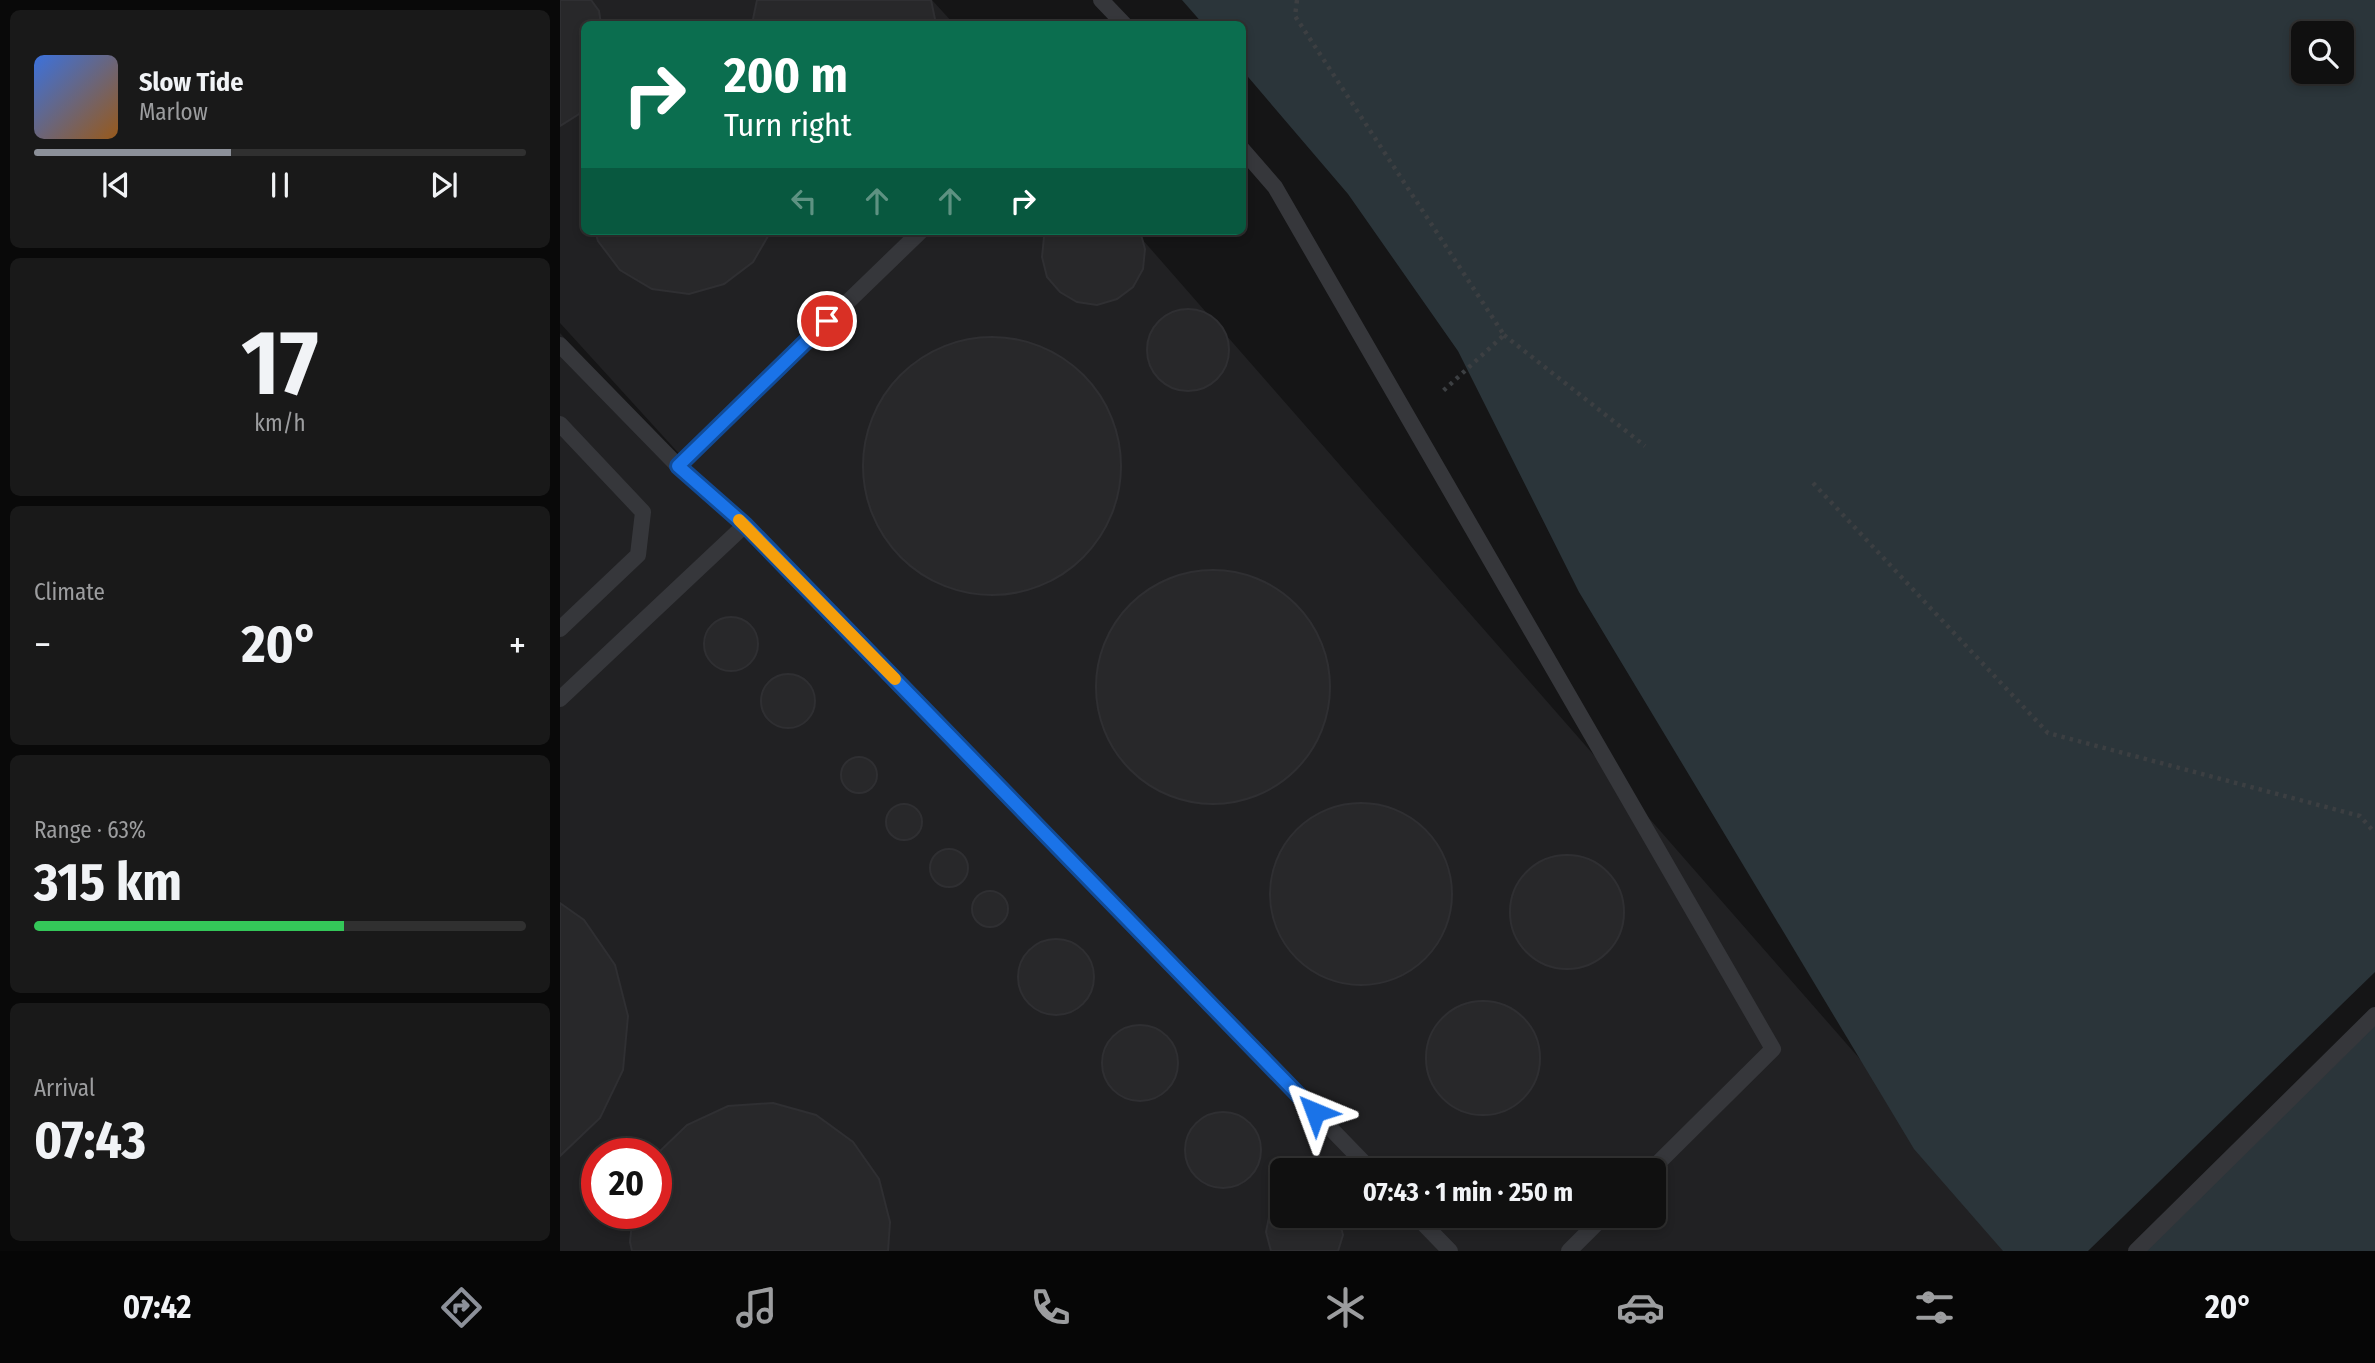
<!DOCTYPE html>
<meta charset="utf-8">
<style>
:root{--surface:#101010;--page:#191919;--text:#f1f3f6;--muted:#9c9d9f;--line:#303030;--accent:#8c9099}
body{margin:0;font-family:"Fira Sans Condensed",sans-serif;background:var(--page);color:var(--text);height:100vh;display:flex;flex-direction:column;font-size:26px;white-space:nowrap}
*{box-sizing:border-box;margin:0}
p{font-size:23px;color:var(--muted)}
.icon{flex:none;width:38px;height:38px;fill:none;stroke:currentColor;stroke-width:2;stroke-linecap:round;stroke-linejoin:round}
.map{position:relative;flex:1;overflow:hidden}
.details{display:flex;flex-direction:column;gap:10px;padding:10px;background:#090909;width:560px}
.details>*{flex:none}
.hud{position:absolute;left:21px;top:21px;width:665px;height:214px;border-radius:10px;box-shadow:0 4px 10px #0003,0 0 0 2px var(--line);background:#0b6e4f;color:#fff;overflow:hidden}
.buttons{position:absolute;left:1731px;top:21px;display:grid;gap:14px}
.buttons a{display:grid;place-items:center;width:63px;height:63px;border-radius:10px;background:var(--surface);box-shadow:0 4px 10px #0003,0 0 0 2px var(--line);font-size:35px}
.speed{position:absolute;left:21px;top:1138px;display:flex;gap:14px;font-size:35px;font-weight:700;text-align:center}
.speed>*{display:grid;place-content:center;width:91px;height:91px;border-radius:50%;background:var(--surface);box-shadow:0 4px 10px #0003,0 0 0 2px var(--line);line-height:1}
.speed .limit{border:10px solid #d22;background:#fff;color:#111}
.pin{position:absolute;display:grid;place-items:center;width:60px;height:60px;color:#fff;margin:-30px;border:4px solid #fff;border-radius:50%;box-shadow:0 2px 7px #0007}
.me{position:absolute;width:77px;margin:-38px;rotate:316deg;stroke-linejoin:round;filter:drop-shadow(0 0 5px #0008)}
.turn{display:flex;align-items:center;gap:24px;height:147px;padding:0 28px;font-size:32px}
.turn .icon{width:91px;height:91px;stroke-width:2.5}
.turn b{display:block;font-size:49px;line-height:60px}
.lanes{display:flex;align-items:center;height:66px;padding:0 28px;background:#0003;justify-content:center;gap:35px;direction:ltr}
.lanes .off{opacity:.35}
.big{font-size:52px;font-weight:700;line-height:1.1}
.details .card{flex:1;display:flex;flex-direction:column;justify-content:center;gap:10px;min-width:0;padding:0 24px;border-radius:10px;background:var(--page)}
.details .dial{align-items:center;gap:0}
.dial b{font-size:91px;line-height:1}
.song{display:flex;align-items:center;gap:21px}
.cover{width:84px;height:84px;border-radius:10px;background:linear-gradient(135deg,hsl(220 70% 55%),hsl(30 70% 35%))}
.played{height:7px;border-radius:4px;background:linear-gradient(90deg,var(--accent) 40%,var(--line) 40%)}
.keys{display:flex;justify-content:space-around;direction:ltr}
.heat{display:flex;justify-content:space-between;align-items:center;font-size:38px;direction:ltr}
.charge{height:10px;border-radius:5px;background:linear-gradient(90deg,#34c759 63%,var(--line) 0)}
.trip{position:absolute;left:710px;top:1158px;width:396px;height:70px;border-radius:10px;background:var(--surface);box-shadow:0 4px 10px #0003,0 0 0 2px var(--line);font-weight:700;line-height:70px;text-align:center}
.dock{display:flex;height:112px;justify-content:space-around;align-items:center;background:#060606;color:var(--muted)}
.dock .icon{width:49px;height:49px}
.dock .active{color:var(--accent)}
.dock b{font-size:32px;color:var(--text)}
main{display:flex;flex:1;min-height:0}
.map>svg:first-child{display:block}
.built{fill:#212123;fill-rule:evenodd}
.water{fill:#2b353a;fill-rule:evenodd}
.pier{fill:#151516}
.building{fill:#28282a;stroke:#2f2f32;stroke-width:2}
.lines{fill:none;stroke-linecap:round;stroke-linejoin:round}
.path{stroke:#3c3f42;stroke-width:4.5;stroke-dasharray:3.5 5;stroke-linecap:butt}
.lane{stroke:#36373b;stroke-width:16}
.route-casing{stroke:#114b97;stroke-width:18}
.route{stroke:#1a73e8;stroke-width:12}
.slow{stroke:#f59e0b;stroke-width:12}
</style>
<main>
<section class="details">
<div class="card">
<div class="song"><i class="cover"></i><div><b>Slow Tide</b><p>Marlow</p></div></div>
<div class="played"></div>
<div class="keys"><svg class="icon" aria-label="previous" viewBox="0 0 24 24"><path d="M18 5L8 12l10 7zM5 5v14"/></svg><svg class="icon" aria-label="pause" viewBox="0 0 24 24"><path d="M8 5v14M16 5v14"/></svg><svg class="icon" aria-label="next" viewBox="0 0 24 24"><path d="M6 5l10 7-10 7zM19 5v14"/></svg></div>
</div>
<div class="card dial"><b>17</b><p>km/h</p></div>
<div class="card"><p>Climate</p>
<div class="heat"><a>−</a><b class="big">20°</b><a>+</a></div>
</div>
<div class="card"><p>Range · 63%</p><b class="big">315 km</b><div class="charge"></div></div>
<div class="card"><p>Arrival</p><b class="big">07:43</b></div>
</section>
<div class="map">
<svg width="1815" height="1251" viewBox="0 0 1815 1251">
<rect width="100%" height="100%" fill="#151516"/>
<path class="built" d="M0 0H372L394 24H24V231H575L1468 1251H0V333L178 531 184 525 0 323ZM37 1153H96V1213H37ZM723 1171H1094V1216H723Z"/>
<path class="water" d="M622 0H1815V1251H1443L1354 1149 1019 592 898 351 788 194 683 71 682 24H643ZM1743 33H1782V72H1743Z"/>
<path class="pier" d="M1815 972V1017L1574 1251H1528Z"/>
<path class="building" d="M0 0H31L39 11 41 24H24V104L19 114 0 126Z
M197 0H371L376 24H192Z
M35 231H211L193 262 164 284 129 294 92 289 60 270 38 241Z
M488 231H580L585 249 583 269 573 287 557 299 537 305 517 302 500 292 487 277 482 257 484 237Z
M587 350a41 41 0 1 1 82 0a41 41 0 1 1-82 0Z
M303 466a129 129 0 1 1 258 0a129 129 0 1 1-258 0Z
M536 687a117 117 0 1 1 234 0a117 117 0 1 1-234 0Z
M144 644a27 27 0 1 1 54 0a27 27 0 1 1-54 0Z
M201 701a27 27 0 1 1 54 0a27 27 0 1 1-54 0Z
M281 775a18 18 0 1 1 36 0a18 18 0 1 1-36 0Z
M710 894a91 91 0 1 1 182 0a91 91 0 1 1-182 0Z
M326 822a18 18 0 1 1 36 0a18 18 0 1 1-36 0Z
M370 868a19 19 0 1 1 38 0a19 19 0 1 1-38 0Z
M950 912a57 57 0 1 1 114 0a57 57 0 1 1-114 0Z
M412 909a18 18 0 1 1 36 0a18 18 0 1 1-36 0Z
M0 903 24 920 55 965 68 1016 63 1070 40 1118 0 1156Z
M458 977a38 38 0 1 1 76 0a38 38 0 1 1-76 0Z
M866 1058a57 57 0 1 1 114 0a57 57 0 1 1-114 0Z
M542 1063a38 38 0 1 1 76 0a38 38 0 1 1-76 0Z
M213 1103 256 1115 293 1142 319 1179 330 1222 328 1251H72L70 1242 73 1213H96V1155L127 1125 168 1106Z
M625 1150a38 38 0 1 1 76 0a38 38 0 1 1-76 0Z
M723 1203V1216H778L783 1235 778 1251H711L706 1232 709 1217Z"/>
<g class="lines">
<path class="path" d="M737 0 735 16 944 335 883 391
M944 335 1085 446
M1253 483 1488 733 1800 816 1815 833"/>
<path class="lane" d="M541 0 564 24
M682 149 715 187 1213 1049 1090 1171
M0 345 118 466 185 525 812 1171
M0 424 83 512 78 555 0 629
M118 466 361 231
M0 699 185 525
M856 1216 890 1251
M1009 1251 1044 1216
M1576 1251 1815 1015"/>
</g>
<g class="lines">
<g class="route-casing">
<path id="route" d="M267 321 118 466 185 525 755 1112"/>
</g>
<use href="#route" class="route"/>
<path class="slow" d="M179 520 335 679"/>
</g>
</svg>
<div class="buttons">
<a><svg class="icon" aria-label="search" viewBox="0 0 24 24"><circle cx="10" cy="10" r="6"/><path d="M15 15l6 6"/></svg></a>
</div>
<div class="speed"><div class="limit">20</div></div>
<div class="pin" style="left:267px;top:321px;background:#d93025"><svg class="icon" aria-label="arrive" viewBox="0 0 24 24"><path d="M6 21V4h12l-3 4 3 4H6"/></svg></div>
<svg class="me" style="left:755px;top:1112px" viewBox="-20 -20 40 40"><path d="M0-17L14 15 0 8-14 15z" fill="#1a73e8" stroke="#fff" stroke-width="4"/></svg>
<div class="trip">07:43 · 1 min · 250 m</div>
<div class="hud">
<div class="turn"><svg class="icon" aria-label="right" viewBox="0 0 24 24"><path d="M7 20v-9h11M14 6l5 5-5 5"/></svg><div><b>200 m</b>Turn right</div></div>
<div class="lanes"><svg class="icon off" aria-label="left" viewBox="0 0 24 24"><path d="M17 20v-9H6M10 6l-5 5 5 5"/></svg><svg class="icon off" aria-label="ahead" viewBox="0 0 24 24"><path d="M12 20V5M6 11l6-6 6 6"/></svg><svg class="icon off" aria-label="ahead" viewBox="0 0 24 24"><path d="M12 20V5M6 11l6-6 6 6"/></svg><svg class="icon" aria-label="right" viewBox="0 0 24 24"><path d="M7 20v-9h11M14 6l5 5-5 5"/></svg></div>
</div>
</div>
</main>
<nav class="dock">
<b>07:42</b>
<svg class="icon active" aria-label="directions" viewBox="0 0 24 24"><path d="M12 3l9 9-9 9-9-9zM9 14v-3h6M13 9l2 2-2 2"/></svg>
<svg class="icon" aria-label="music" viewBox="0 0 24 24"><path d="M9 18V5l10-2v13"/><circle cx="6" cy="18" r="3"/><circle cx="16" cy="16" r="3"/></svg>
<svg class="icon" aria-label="phone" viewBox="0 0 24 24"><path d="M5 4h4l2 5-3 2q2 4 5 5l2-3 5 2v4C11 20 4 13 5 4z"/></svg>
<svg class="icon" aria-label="climate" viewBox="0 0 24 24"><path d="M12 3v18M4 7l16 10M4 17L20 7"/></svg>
<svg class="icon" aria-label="car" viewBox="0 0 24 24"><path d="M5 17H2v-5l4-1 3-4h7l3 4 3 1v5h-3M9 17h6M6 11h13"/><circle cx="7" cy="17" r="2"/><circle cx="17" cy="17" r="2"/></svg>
<svg class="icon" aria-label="filters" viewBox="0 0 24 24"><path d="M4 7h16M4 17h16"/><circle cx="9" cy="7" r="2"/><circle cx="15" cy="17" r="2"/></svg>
<b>20°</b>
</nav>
